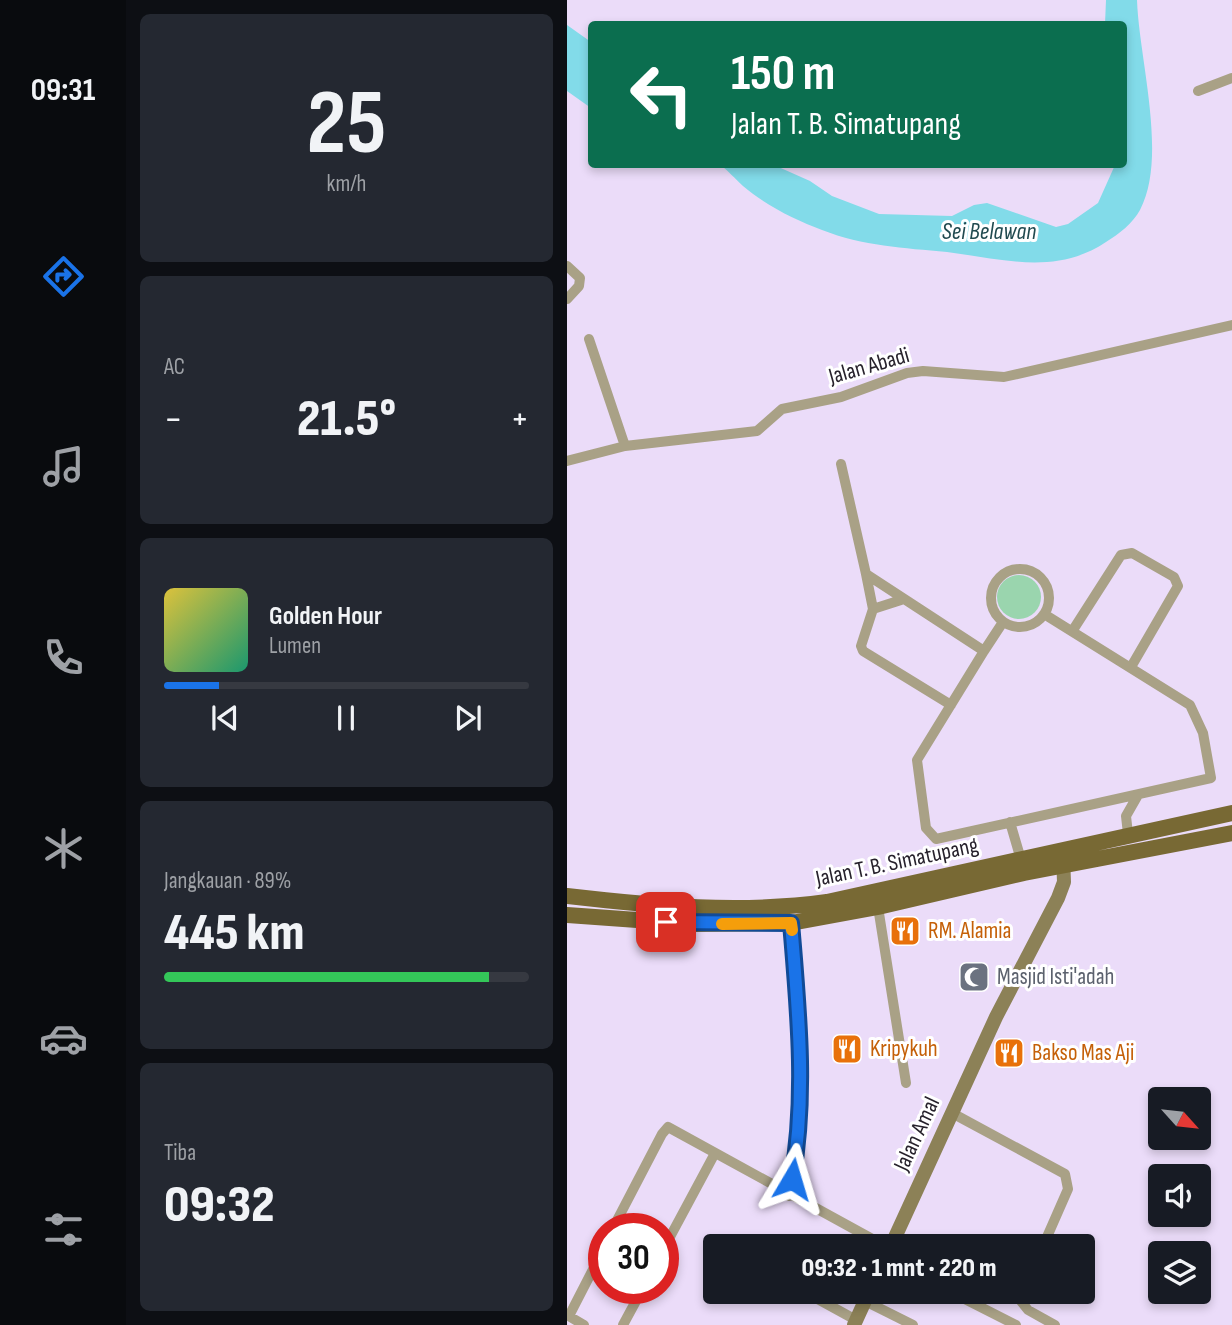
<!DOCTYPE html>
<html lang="id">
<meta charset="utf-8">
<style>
:root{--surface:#171b24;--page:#242831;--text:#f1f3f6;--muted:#9ea1a6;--line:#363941;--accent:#1a73e8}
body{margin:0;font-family:"Sofia Sans Condensed",sans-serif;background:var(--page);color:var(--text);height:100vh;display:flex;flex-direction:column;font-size:26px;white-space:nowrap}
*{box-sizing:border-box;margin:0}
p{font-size:23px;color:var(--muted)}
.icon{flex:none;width:38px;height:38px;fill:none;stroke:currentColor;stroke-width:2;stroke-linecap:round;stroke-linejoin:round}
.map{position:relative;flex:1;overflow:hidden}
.details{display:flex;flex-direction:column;gap:14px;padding:14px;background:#0d0f14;width:441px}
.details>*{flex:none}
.top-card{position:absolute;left:21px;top:21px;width:539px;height:147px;border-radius:7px;box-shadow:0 4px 10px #0003;background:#0b6e4f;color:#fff;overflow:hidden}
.needle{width:46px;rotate:117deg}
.buttons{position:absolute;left:581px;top:1087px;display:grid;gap:14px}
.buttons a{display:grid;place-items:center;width:63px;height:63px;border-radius:7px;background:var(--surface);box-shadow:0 4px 10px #0003;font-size:35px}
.speed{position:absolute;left:21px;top:1213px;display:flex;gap:14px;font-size:35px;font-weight:700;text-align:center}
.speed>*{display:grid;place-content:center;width:91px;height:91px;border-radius:50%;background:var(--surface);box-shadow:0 4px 10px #0003;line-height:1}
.speed .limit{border:10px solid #d22;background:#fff;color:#111}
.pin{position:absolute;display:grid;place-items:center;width:60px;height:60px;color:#fff;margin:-30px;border-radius:14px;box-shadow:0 4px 10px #0006}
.me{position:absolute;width:77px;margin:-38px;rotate:7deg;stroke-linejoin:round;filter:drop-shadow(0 0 5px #0008)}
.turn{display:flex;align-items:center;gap:24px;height:147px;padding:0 28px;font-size:32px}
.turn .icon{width:91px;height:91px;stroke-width:2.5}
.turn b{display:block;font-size:49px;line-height:60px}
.big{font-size:52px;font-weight:800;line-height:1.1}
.details .widget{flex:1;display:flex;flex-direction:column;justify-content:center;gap:10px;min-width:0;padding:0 24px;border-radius:10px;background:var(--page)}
.details .dial{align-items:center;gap:0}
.dial b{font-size:91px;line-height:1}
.song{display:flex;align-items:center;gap:21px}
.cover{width:84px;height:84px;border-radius:10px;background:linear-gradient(135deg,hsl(50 70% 55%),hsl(160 70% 35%))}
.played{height:7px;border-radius:4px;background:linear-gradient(90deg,var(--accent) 15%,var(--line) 15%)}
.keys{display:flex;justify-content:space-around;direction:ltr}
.heat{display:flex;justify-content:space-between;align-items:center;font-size:38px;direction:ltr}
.charge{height:10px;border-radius:5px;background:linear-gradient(90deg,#34c759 89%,var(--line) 0)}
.trip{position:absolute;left:136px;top:1234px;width:392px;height:70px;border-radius:7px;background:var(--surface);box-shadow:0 4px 10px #0003;font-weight:800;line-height:70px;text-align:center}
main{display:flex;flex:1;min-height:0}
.tabs{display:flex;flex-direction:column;width:126px;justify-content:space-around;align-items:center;background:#090b0e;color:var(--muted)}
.tabs .icon{width:49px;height:49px}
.tabs .current{color:var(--accent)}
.tabs b{font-size:32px;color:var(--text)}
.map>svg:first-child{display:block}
.green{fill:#9ad5ae}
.water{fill:#82dbe9}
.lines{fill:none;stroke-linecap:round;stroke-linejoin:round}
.street{stroke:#a9a186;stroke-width:10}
.secondary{stroke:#8c8157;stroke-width:14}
.primary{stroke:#786934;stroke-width:16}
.route-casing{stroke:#114b97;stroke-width:18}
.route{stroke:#1a73e8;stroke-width:12}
.slow{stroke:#f59e0b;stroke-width:12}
.labels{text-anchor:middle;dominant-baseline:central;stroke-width:6;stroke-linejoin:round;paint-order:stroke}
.street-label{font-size:23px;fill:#27222c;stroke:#fff}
.food-label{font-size:23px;fill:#c56008;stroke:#fff;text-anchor:start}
.worship-label{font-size:23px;fill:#5b616d;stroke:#fff;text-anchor:start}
.water-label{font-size:24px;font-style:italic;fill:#214a50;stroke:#fff}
</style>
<main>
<nav class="tabs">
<b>09:31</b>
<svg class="icon current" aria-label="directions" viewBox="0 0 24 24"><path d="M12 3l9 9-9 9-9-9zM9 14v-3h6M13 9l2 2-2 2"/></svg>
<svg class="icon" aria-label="music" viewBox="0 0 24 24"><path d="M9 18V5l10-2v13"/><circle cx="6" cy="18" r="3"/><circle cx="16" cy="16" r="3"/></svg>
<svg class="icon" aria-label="phone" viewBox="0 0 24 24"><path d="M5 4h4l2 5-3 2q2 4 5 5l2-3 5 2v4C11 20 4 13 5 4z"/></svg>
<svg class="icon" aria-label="climate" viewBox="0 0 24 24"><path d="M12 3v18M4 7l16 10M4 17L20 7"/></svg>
<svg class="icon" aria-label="car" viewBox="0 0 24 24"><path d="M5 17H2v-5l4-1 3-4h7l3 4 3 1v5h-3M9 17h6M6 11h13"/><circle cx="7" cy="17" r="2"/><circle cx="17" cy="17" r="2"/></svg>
<svg class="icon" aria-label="filters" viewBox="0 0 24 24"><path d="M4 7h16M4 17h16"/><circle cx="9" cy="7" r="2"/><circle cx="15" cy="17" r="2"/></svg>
</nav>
<section class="details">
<div class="widget dial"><b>25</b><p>km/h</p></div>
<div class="widget"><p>AC</p>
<div class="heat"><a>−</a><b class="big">21.5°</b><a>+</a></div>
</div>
<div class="widget">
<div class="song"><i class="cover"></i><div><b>Golden Hour</b><p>Lumen</p></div></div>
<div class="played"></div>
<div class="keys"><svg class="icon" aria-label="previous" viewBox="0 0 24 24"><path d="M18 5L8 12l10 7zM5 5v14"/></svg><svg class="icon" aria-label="pause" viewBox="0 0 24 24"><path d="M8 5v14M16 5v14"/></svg><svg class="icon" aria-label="next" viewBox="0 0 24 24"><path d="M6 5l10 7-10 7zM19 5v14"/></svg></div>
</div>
<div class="widget"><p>Jangkauan · 89%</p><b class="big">445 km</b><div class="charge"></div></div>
<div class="widget"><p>Tiba</p><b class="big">09:32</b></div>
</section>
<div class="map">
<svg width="665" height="1325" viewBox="0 0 665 1325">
<rect width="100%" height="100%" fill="#ebdcf9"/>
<path class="green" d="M430 597a22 22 0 1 1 44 0a22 22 0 1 1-44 0Z"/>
<path class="water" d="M539 0H570C572 60 601 157 573 210 566 223 552 234 539 242 488 276 436 259 380 252 337 248 296 246 255 230 228 220 198 205 176 186 168 179 162 171 153 165H207L243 181 265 196 312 214 385 216 407 205 420 203 489 227 501 224 531 203 548 165 556 164V24H538Z
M0 25 24 42V108L0 91Z"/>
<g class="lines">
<path class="street" d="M631 91 665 78
M0 266 13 278 12 286 0 299
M22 339 58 446
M0 461 58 446 190 431 215 409 274 397 340 373 356 371 437 377 665 325
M274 464 299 574 417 651 350 760 359 828 369 839 644 778 636 733 623 705 477 614
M424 598a29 29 0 1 1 58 0a29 29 0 1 1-58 0Z
M299 574 306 609 294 646 296 651 384 705
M306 609 334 600
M506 630 554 555 565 553 607 577 611 586 564 667
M417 651 436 622
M443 822 455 863
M561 834 559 816 571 795
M311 907 339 1083
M385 1113 498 1174 501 1189 476 1246
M222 1196C238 1106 232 1014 224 923
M46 1228 95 1134 101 1127 318 1246
M96 1250 147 1155
M238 1292 289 1320
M384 1292 449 1325
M457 1292 453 1300 461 1310 488 1325
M298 1301 346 1325
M0 1315 17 1325
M2 1316 37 1248
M56 1325 76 1288"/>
<path class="secondary" d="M324 1246 429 1017 491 898 497 882 496 855
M287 1325 302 1292"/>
<path class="primary" d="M0 896C88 906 173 914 260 902L665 813
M0 915 126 924 224 923 311 907 457 873 665 833"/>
</g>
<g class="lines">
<g class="route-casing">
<path id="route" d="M99 922 224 923C231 1007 240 1095 225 1179"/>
</g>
<use href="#route" class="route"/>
<path class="slow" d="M155 924 224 923 225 930"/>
</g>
<defs>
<g id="restaurant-square" transform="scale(1.575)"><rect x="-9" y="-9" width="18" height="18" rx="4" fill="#e8710a" stroke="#fff"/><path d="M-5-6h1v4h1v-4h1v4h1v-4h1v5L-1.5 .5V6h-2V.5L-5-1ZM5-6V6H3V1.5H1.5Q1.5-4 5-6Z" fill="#fff"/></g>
<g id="mosque-square" transform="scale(1.575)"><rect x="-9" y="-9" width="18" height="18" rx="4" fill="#6b7280" stroke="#fff"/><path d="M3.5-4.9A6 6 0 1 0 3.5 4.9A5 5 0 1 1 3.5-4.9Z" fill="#fff"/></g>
</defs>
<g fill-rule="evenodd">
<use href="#restaurant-square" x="338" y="931"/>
<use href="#mosque-square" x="407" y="977"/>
<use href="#restaurant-square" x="280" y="1049"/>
<use href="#restaurant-square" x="442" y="1053"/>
</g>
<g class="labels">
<g class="street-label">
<text transform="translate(302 366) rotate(-16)">Jalan Abadi</text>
<text transform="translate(330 862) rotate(-12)">Jalan T. B. Simatupang</text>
<text transform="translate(350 1134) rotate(-65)">Jalan Amal</text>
</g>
<g class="food-label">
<text x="361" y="931">RM. Alamia</text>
<text x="303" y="1049">Kripykuh</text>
<text x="465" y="1053">Bakso Mas Aji</text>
</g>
<g class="worship-label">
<text x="430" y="977">Masjid Isti'adah</text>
</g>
<g class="water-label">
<text x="422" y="231">Sei Belawan</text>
</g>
</g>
</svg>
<div class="buttons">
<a><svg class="needle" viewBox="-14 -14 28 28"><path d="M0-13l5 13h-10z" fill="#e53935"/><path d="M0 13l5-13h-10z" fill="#9ea1a6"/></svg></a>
<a><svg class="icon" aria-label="sound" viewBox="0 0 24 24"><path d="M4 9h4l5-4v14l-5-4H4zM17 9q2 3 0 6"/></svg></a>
<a><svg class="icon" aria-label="layers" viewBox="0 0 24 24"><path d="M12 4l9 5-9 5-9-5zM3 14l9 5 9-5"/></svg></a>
</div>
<div class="speed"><div class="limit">30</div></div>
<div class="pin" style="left:99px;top:922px;background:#d93025"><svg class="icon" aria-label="arrive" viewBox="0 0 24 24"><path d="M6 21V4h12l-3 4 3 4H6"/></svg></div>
<svg class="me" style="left:225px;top:1179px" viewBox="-20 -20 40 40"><path d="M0-17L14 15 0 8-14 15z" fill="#1a73e8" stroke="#fff" stroke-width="4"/></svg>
<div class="trip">09:32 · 1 mnt · 220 m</div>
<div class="top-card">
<div class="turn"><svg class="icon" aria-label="left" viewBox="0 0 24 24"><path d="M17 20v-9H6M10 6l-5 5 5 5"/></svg><div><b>150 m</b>Jalan T. B. Simatupang</div></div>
</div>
</div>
</main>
